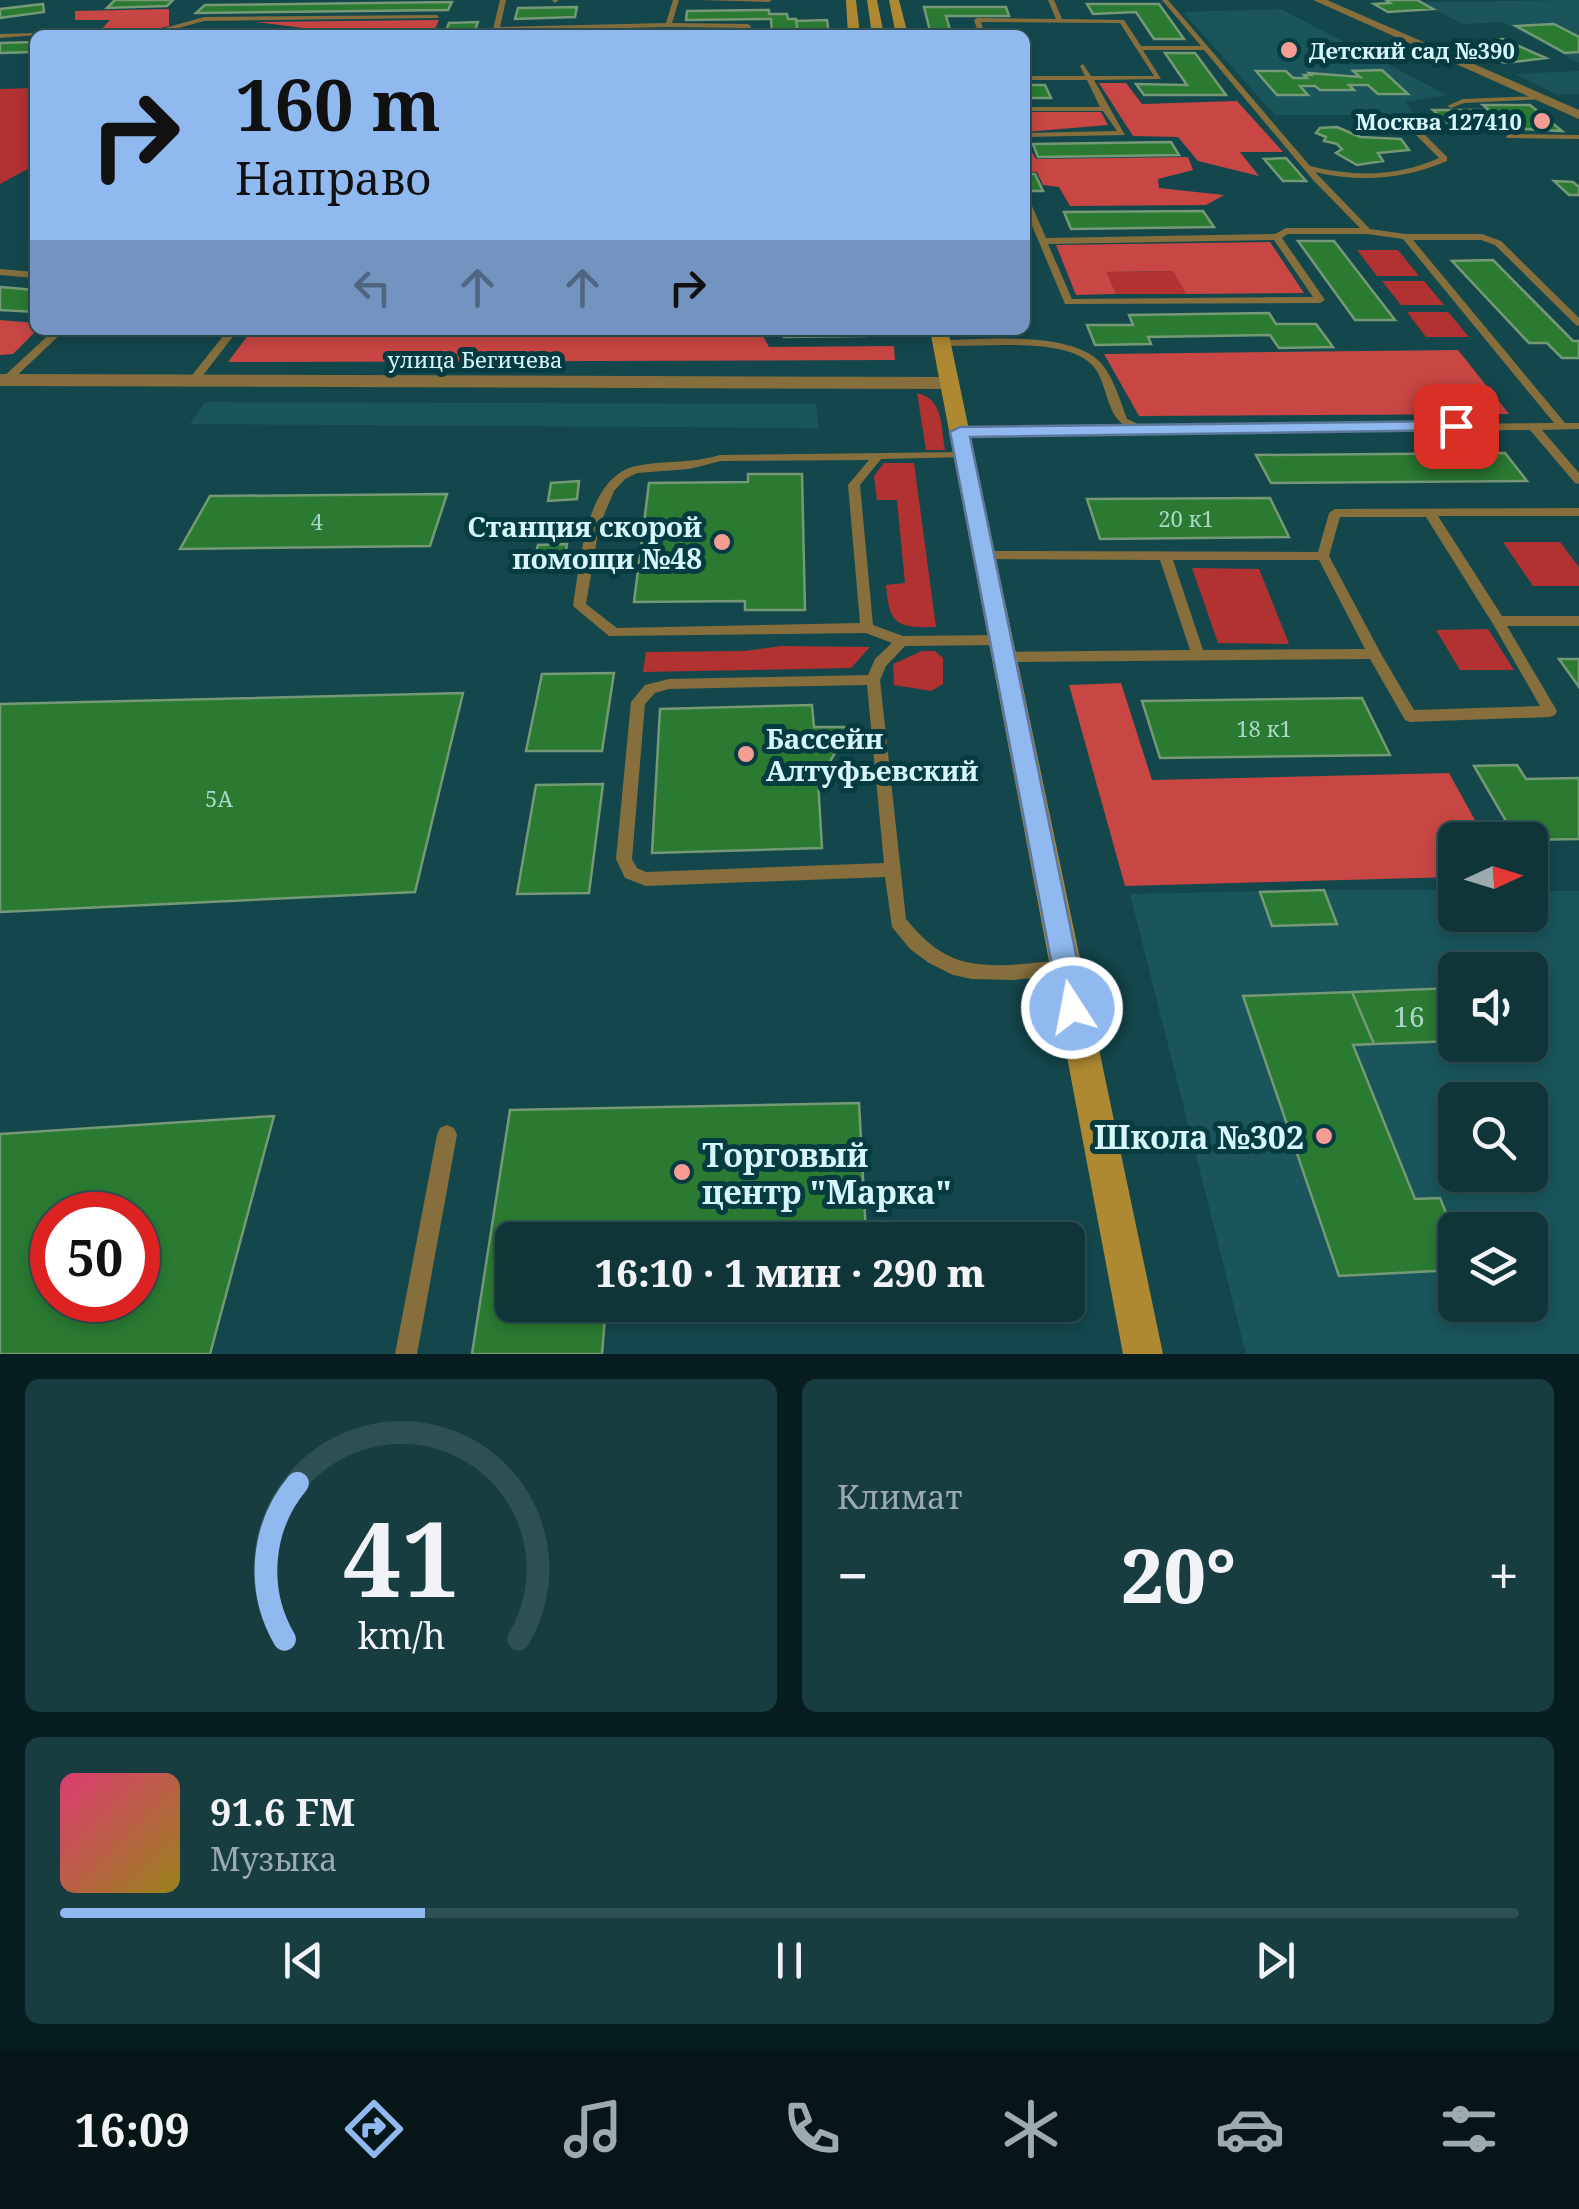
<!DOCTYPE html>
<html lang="ru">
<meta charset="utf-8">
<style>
:root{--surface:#0f3539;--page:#183d41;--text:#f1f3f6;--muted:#9babae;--line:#2f5053;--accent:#90b9f0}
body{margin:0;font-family:"Noto Serif",serif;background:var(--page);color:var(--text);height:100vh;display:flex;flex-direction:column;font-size:38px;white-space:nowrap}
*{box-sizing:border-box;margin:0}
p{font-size:32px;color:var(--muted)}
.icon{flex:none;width:55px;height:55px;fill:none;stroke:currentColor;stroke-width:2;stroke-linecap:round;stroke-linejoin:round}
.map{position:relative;height:1354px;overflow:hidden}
.details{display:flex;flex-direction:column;gap:25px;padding:25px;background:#081d1f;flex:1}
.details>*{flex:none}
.top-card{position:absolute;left:30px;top:30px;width:1000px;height:305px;border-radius:15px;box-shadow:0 5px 15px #0003,0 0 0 2px var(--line);background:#90b9f0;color:#111;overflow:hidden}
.needle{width:65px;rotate:86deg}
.buttons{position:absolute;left:1438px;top:822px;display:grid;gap:20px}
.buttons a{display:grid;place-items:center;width:110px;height:110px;border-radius:15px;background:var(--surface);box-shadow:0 5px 15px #0003,0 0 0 2px var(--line);font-size:50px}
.speed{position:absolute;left:30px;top:1192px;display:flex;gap:20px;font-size:50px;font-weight:700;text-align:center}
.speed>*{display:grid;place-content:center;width:130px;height:130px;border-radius:50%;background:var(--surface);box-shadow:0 5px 15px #0003,0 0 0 2px var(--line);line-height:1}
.speed .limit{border:15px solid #d22;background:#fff;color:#111}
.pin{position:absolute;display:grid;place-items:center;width:85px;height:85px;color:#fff;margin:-42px;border-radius:20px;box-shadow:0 5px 15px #0006}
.me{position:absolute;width:110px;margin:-55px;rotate:349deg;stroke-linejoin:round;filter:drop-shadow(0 0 8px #0008)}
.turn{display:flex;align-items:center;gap:35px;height:210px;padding:0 40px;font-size:45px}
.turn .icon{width:130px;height:130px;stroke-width:2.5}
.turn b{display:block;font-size:70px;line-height:85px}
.lanes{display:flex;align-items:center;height:95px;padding:0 40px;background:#0003;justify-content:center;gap:50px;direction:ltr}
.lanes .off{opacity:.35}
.big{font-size:75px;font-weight:800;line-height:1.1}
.details .card{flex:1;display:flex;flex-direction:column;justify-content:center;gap:15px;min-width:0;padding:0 35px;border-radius:15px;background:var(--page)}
.details .dial{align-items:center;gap:0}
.dial svg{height:260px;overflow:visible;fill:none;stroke:var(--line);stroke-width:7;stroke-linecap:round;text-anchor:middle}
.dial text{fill:var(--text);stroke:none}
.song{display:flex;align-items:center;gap:30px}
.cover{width:120px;height:120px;border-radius:15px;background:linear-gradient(135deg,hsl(340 70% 55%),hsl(50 70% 35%))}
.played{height:10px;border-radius:5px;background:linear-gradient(90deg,var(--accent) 25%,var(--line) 25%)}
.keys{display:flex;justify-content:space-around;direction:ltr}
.heat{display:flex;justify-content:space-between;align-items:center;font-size:55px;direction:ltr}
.details .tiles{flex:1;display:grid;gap:25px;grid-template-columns:1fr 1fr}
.card:last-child{grid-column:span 2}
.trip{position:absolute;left:495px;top:1222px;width:590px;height:100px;border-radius:15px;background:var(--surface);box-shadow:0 5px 15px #0003,0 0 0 2px var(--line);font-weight:800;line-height:100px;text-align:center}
.tab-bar{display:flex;height:160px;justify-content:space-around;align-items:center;background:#061517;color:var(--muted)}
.tab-bar .icon{width:70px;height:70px}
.tab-bar .on{color:var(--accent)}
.tab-bar b{font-size:45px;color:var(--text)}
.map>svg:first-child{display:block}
.built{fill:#19555b;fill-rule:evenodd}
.green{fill:#b23232}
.forest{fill:#c84643}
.building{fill:#2a7a32;stroke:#759975;stroke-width:2.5;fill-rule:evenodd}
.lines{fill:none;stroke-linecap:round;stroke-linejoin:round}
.lane{fill:#866f3d;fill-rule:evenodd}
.street{fill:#866f3d;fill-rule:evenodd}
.secondary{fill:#ae8931;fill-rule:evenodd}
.route{fill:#90b9f0;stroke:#5e789c;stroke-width:2.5}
.poi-dot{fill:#f59c94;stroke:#063c41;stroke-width:4}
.labels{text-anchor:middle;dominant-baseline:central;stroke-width:10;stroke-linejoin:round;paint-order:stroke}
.far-poi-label{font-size:22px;font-weight:bold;fill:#d7f6fa;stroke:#063c41;text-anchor:start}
.far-street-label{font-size:22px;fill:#d7f6fa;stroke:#063c41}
.number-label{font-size:22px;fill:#acd7c8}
.poi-label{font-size:28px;font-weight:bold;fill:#d7f6fa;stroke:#063c41;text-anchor:end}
.near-number-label{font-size:28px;fill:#acd7c8}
.near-poi-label{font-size:32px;font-weight:bold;fill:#d7f6fa;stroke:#063c41;text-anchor:end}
</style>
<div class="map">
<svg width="1579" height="1354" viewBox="0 0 1579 1354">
<rect width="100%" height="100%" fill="#14474c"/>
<path class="built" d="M1579 0V63L1503 22 1462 24 1421 2Z
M1281 9 1447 95 1405 102 1415 115H1275L1183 12Z
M1579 71V94L1557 95 1515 74Z
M205 402 816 404 819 428 190 424Z
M1324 890H1455V915H1530V891H1579V1354H1246L1130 894ZM1455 970H1530V1045H1455ZM1455 1100H1530V1175H1455ZM1455 1230H1530V1305H1455Z"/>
<path class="green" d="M35 88V165L0 184V89Z
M1357 250H1398L1419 276H1377Z
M1174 271 1186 294H1116L1105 272Z
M1382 281H1424L1444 305H1401Z
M1407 312H1448L1469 337H1426Z
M917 393C944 399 941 428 945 450H926Z
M884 463H914L936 627C897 628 889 625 886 585L905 583 897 500H877L874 476Z
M1503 542H1560L1579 567V586H1533Z
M1192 568 1259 569 1289 644 1218 643Z
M1488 629 1514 670H1460L1436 630Z
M781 646 870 647 851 668 643 672 646 652 745 651Z
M922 651H935L943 658V684L931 691 894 685 893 664Z"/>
<path class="forest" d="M169 9V26L144 32 98 33 110 20H75V11Z
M439 20 432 35H337L335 32 256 22Z
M1099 83H1126L1142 104 1237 101 1283 152H1240L1259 176 1198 161 1178 137 1133 136Z
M1025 112H1101L1108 125 1025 132Z
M1025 141 1036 159 1188 157 1193 170 1158 179 1159 188 1224 195 1206 205 1070 206 1059 187 1043 185 1037 172H1025Z
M1270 242 1304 293 1186 294 1173 271 1106 272 1116 294 1076 295 1056 245Z
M0 320 35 323 37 330 13 354 0 355Z
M761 332 769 347 894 346 895 360 228 362 249 334Z
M1458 350 1509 414 1139 416 1104 354Z
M1121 683 1152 780 1449 773 1486 840H1455V877L1125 886 1069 685Z"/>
<path class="building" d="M115 0H173L167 6 107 8Z
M1386 0H1417L1433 9 1388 12 1374 4 1390 3Z
M452 2 448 10 196 13 205 5Z
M43 4 44 12 0 18V9Z
M1087 4H1159L1184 39H1154L1136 12 1093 14Z
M577 7 575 17 515 19 518 8Z
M924 7H1006L1009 16H946L951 33 968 35H931Z
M769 10V14H787L788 19H796L798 35H772L771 19 686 20 687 11Z
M827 20 829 35H798L796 21Z
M478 22 473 35H444L449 23Z
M1554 24 1579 37V52L1565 53 1516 26Z
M1503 39 1546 58 1505 63 1460 45Z
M35 42V52L0 53V43Z
M1165 53H1195L1226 95H1144L1136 84 1187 85Z
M1382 70 1408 94H1378L1368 85H1349L1354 90H1320L1315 86H1300L1308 95H1277L1256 71H1286L1293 78H1307L1304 75H1311L1309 73 1360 77 1353 71Z
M1025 85H1045L1051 98H1025Z
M1483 105H1530L1562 131 1450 125 1433 110H1489Z
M1337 127 1360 137 1401 139 1409 150 1378 153 1383 161 1357 165 1336 153 1342 149 1337 144 1324 141 1326 137 1316 133 1320 128Z
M1171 142 1179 155 1038 157 1033 144Z
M1286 158 1306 181H1283L1264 159Z
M1025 174H1035L1043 191H1025Z
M1554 181 1573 182 1579 187V195H1569Z
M1203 211 1214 227 1071 229 1064 212Z
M1298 241H1334L1395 320H1355Z
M1493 260 1573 341H1579V358H1562L1547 343H1529L1452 261Z
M0 287 35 290V312L0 310Z
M1269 313 1276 324H1316L1333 347 1279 348 1270 335 1148 337 1151 344 1095 345 1087 325H1133L1129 315Z
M784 330H864L865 336 784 337Z
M1505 453 1527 481 1271 483 1256 455Z
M748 474H802L805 610H745V601L634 602 649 483 748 482Z
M579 481 577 499 548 501 551 483Z
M447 494 430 546 180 549 210 496Z
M1270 498 1289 537 1100 539 1087 499Z
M567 544 564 564H533L538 545Z
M1559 659H1579V687Z
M614 673 602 751H526L542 674Z
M463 693 415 892 0 912V704Z
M1362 698 1390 755 1160 758 1142 701Z
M812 705 814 727H851L818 781 822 848 652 853 660 709Z
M1517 765 1526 779 1579 778V839L1517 840 1474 766Z
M603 784 589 893 517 894 536 785Z
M1324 890 1337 924 1272 926 1260 892Z
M1455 988V1041L1374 1044 1352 992Z
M1352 992 1374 1044 1353 1045 1415 1199 1440 1198 1455 1235V1270L1339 1276 1243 996Z
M859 1103 866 1234 512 1240V1305H606L602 1354H472L510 1110Z
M274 1116 210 1354H0V1134ZM52 1215H138V1300H52Z"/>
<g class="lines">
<path class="lane" d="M500 0H506L500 27 666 23 673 0H679L672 23 748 24 751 26 749 35H743L745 28 668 27 496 31 493 29Z
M552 0H558V1L555 3Z
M699 0H772L769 2Z
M1048 0H1054L1062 19 1124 20 1141 46H1201L1162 0H1168L1310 166C1355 177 1396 177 1439 158L1411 130 1418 128 1447 157V161C1404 179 1361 183 1315 172L1370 229 1406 234H1482L1501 241 1579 318V326L1576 325 1495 245 1481 240H1413L1565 423H1579V429L1542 430 1579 473V484L1575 483 1530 430 956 434 955 432 960 429 1128 427C1106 418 1108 384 1094 367 1066 334 978 349 939 345V341L942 340C983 340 1071 330 1101 363 1114 378 1120 401 1127 419L1145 427 1554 423 1403 239 1367 234H1288L1282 238 1325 300 1320 303 1065 304 1025 209V197L1029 199 1046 238 1275 234 1286 228H1360L1314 181 1204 50H1143L1161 79 1094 80 1125 135 1025 137V133L1117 131 1103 111H1025V107H1100L1087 80H1025V76H1085L1080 66 1083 64 1091 76H1154L1120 23 981 22 985 35H979L974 20 977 18 1056 19ZM1274 240 1313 297 1072 299 1048 244Z
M437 15 439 18 204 21 153 35H47L50 33 150 32 204 17Z
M0 34 35 33 38 35 0 38Z
M1542 96 1544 99 1464 103 1451 108 1447 106 1463 99Z
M1510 134 1579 135V139L1507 138 1506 136Z
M0 269 35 272V278L0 275Z
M54 330H65L9 383H1V379Z
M228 330H238L197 383H189V379Z
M964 452 968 453V457L881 459 860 485 873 625 903 636 1000 635 1007 640 1000 645 905 646 886 666 880 680 906 919C916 931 927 943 940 951 975 974 1025 963 1064 960L1070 962 1073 968 1070 974 1014 980 972 979 953 975 929 963 910 949 892 927 885 877 646 886 625 878 616 859 631 702 645 685 669 679 868 675 875 659 892 643 866 633 609 636 573 606C580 564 585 477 636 466 665 460 690 464 720 455ZM869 460 848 485 860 623 617 628 586 604 599 527 614 491 625 479 637 473 689 469 721 461ZM867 685 884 863 646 872 637 868 632 859 645 704 655 693 669 689Z
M1579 508V516H1438L1502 616H1579V626H1507L1557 711 1555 715 1550 717 1410 722 1405 720 1370 659 1003 662 996 657 1003 652 1190 650 1160 560 983 559 977 555 983 551 1318 552 1329 513 1335 509ZM1340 517H1426L1493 624 1540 706 1414 710 1380 652 1329 556ZM1173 560H1319L1365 649 1203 650Z
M447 1125 454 1128 457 1135 417 1354H395L437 1135 440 1128Z"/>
<path class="street" d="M1313 0H1327L1579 110V119Z
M0 374 950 377 959 383 950 389 0 386Z"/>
<path class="secondary" d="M846 0H856L860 35H848Z
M867 0H877L884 35H872Z
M889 0H899L908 35H896Z
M930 330H948L1163 1354H1123Z"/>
</g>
<path class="route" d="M1456 421 1462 423V430L970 437 1087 1008 1083 1018 1072 1022 1062 1018 950 432 960 427Z"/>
<g class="poi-dot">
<circle cx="1289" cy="50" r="10"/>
<circle cx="1542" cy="121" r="10"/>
<circle cx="722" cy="542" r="10"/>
<circle cx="746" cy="754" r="10"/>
<circle cx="1324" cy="1136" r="10"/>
<circle cx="682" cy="1172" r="10"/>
</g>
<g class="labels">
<g class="far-poi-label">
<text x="1309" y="50">Детский сад №390</text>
<text x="1522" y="121" text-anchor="end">Москва 127410</text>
</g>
<g class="far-street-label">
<text x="475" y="359">улица Бегичева</text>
</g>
<g class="number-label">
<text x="1186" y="518">20 к1</text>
<text x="317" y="521">4</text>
<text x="1264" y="728">18 к1</text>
<text x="219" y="798">5A</text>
</g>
<g class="poi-label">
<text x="702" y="526">Станция скорой<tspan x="702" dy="32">помощи №48</tspan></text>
<text x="766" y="738" text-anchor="start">Бассейн<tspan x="766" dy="32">Алтуфьевский</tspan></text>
</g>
<g class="near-number-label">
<text x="1409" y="1016">16</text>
</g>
<g class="near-poi-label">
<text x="1304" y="1136">Школа №302</text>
<text x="702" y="1154" text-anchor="start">Торговый<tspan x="702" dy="37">центр "Марка"</tspan></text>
</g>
</g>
</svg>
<div class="buttons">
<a><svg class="needle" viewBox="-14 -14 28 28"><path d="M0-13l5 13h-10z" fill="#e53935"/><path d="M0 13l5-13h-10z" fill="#9babae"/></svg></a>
<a><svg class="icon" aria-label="sound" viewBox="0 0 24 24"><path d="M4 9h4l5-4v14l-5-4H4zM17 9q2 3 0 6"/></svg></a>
<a><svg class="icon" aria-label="search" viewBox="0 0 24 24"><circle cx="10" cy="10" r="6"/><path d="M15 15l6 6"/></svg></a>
<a><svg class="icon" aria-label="layers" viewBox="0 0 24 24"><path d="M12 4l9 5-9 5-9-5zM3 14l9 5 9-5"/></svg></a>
</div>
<div class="speed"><div class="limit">50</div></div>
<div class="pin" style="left:1456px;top:426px;background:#d93025"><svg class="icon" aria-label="arrive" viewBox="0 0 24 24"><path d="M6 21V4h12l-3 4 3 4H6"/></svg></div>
<svg class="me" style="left:1072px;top:1008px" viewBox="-20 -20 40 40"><circle r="17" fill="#90b9f0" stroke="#fff" stroke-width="3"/><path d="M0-11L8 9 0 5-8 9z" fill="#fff"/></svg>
<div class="trip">16:10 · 1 мин · 290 m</div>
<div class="top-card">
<div class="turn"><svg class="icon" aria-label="right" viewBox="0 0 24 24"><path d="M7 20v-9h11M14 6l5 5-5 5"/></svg><div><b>160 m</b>Направо</div></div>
<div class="lanes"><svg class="icon off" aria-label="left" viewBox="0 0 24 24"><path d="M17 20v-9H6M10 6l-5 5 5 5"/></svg><svg class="icon off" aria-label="ahead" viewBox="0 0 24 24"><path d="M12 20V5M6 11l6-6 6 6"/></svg><svg class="icon off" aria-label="ahead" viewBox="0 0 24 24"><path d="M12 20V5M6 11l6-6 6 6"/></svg><svg class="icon" aria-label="right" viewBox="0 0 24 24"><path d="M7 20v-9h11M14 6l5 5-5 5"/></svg></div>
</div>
</div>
<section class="details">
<div class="tiles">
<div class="card dial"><svg viewBox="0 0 100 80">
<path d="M14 69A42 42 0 1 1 86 69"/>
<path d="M14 69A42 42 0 0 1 18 21" stroke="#90b9f0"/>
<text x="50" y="56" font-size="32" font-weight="700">41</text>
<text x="50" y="72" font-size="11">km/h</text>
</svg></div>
<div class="card"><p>Климат</p>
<div class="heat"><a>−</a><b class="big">20°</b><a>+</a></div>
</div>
<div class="card">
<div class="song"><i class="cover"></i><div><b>91.6 FM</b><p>Музыка</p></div></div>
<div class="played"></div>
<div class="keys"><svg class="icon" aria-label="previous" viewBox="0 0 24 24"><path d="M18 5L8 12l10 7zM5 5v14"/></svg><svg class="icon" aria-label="pause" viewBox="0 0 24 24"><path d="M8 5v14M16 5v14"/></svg><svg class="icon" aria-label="next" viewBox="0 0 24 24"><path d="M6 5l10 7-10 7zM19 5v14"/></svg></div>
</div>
</div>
</section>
<nav class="tab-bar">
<b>16:09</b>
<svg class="icon on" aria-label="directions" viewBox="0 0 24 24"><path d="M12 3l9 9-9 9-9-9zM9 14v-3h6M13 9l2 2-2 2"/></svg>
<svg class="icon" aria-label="music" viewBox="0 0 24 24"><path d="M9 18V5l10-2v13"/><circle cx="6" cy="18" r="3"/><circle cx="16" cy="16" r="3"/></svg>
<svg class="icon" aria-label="phone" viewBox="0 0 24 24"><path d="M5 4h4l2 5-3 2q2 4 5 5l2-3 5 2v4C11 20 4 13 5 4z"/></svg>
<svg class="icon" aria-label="climate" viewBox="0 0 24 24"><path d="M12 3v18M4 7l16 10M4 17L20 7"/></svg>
<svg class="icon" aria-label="car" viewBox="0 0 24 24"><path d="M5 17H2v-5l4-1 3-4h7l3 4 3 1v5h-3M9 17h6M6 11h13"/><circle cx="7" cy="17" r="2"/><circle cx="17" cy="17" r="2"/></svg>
<svg class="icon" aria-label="filters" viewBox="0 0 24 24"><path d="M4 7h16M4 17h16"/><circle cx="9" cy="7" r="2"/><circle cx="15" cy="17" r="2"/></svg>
</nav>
